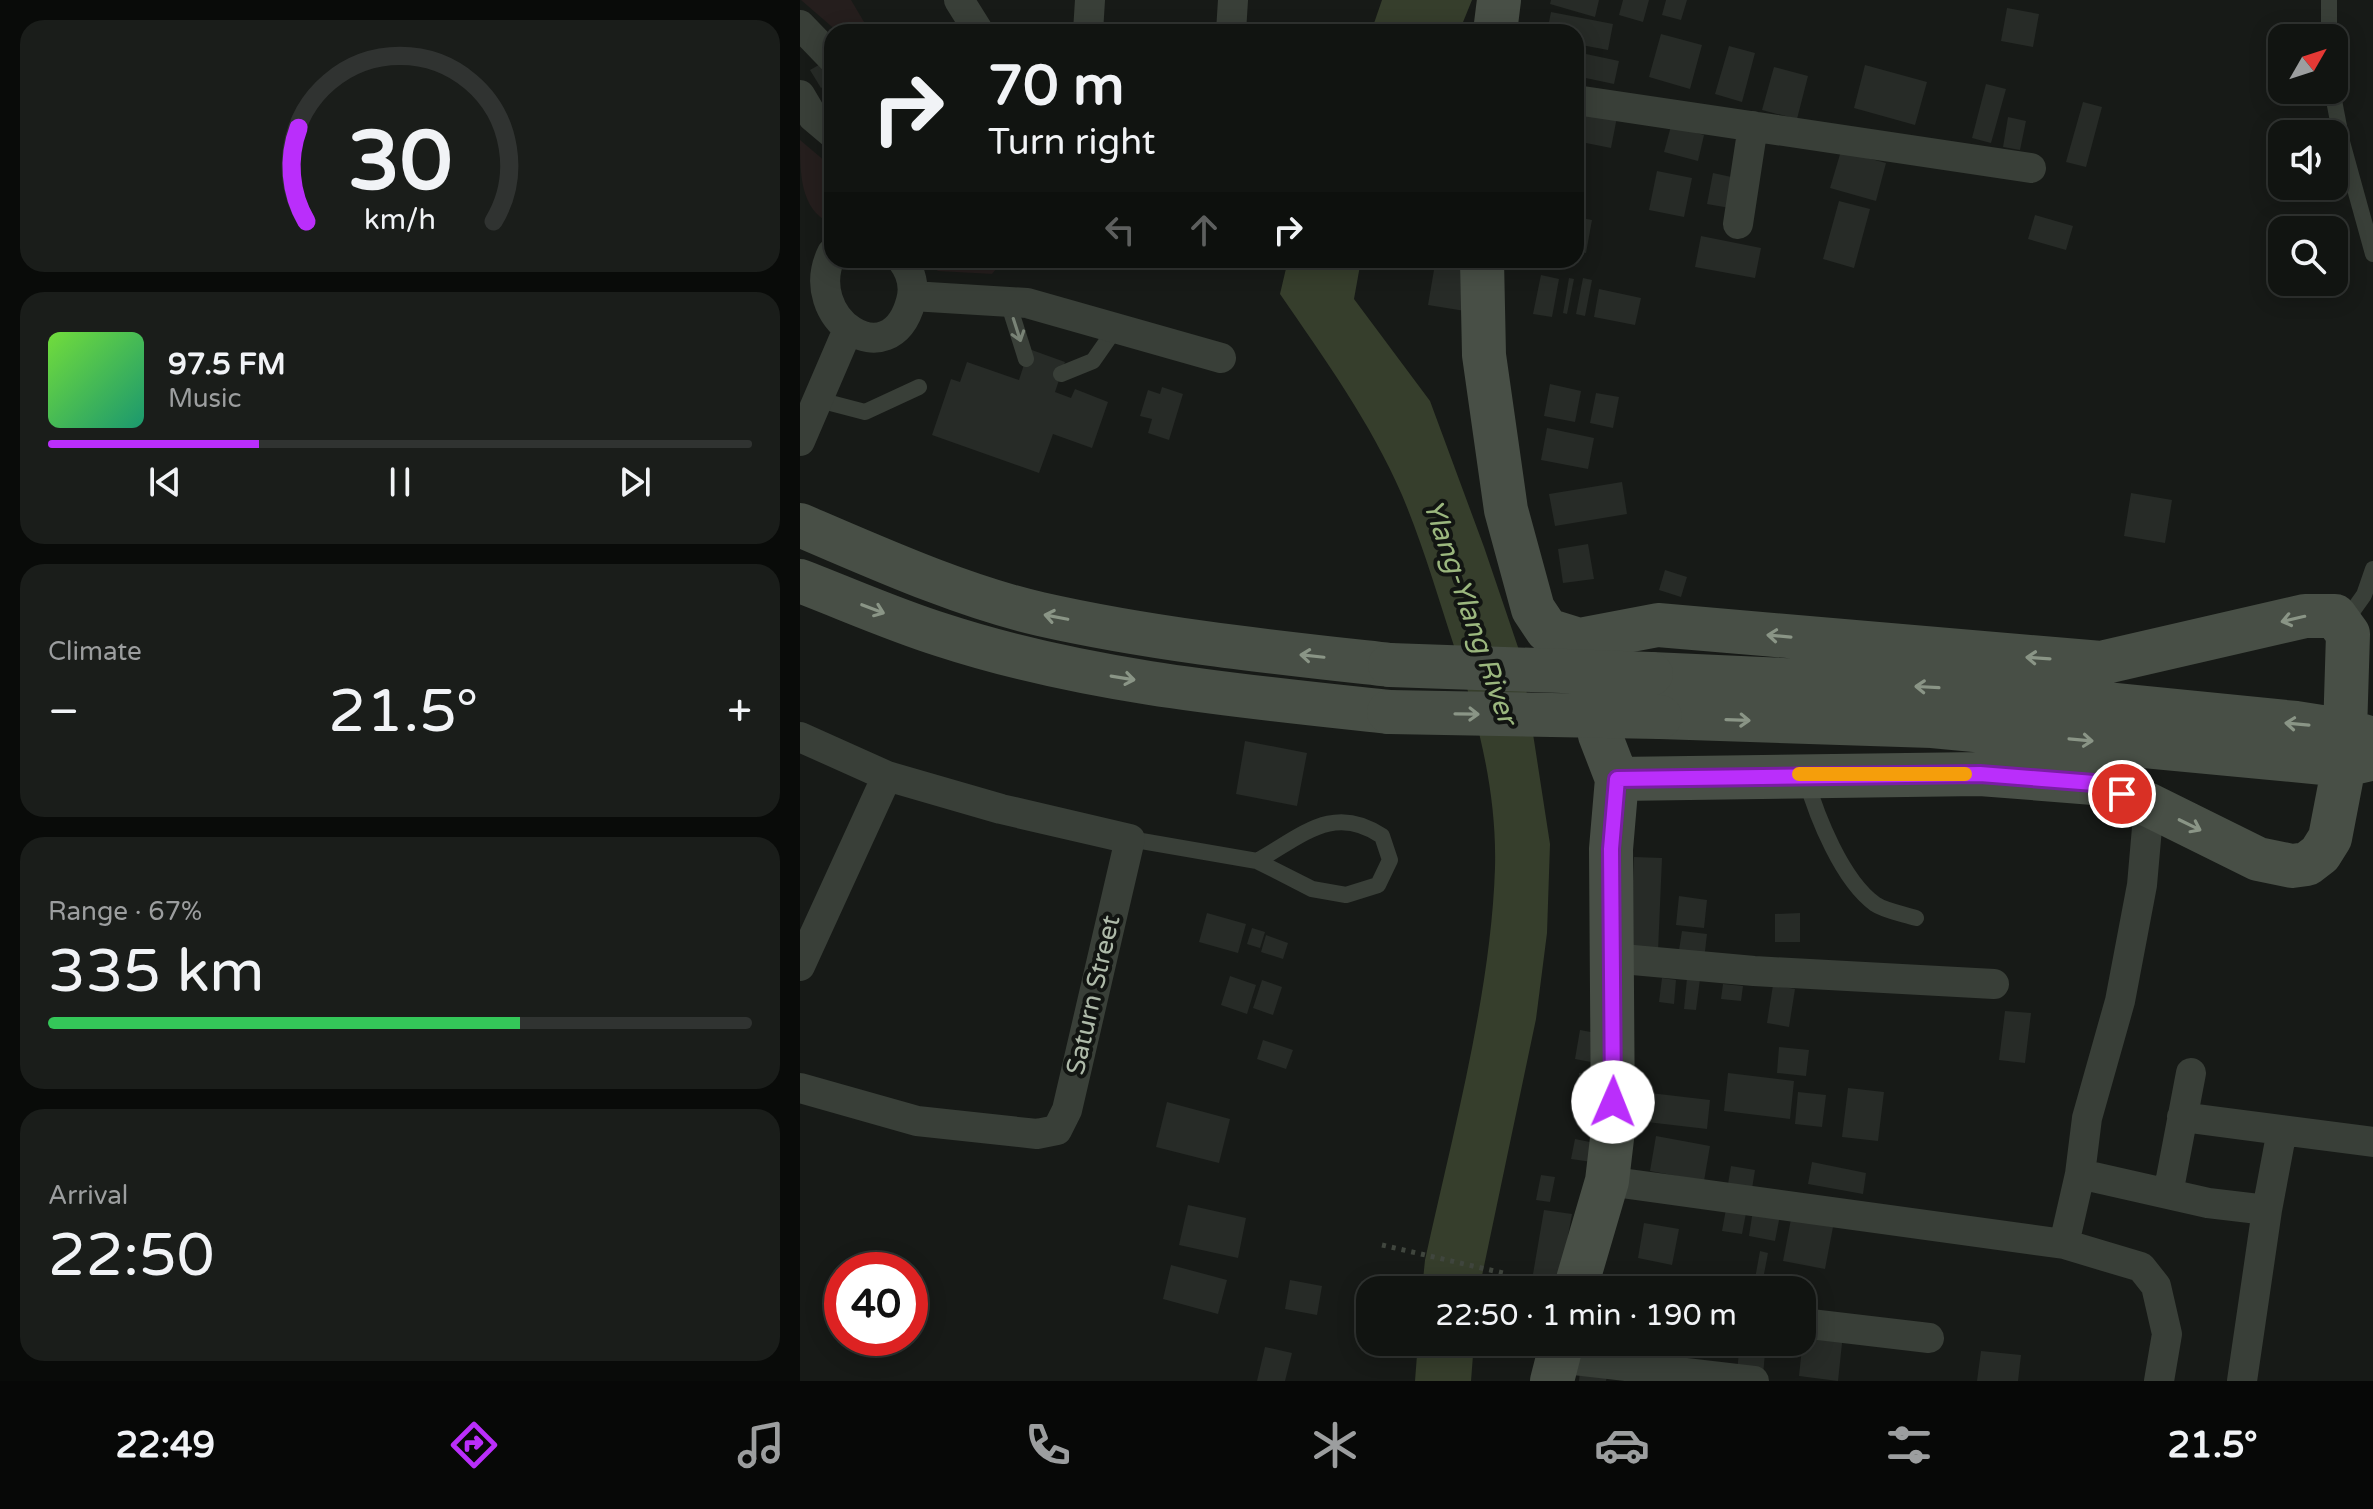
<!DOCTYPE html>
<meta charset="utf-8">
<style>
:root{--surface:#111411;--page:#1a1d1a;--text:#f1f3f6;--muted:#9c9e9f;--line:#303331;--accent:#ba2efb}
body{margin:0;font-family:"Varela Round",sans-serif;background:var(--page);color:var(--text);height:100vh;display:flex;flex-direction:column;font-size:30px;white-space:nowrap}
*{box-sizing:border-box;margin:0}
p{font-size:26px;color:var(--muted)}
.icon{flex:none;width:44px;height:44px;fill:none;stroke:currentColor;stroke-width:2;stroke-linecap:round;stroke-linejoin:round}
.map{position:relative;flex:1;overflow:hidden}
.side{display:flex;flex-direction:column;gap:20px;padding:20px;background:#090b09;width:800px}
.side>*{flex:none}
.hud{position:absolute;left:24px;top:24px;width:760px;height:244px;border-radius:24px;box-shadow:0 4px 20px #0003,0 0 0 2px var(--line);background:#111411;color:var(--text);overflow:hidden}
.needle{width:52px;rotate:51deg}
.controls{position:absolute;left:1468px;top:24px;display:grid;gap:16px}
.controls a{display:grid;place-items:center;width:80px;height:80px;border-radius:16px;background:var(--surface);box-shadow:0 4px 20px #0003,0 0 0 2px var(--line);font-size:40px}
.speed{position:absolute;left:24px;top:1252px;display:flex;gap:16px;font-size:40px;font-weight:700;text-align:center}
.speed>*{display:grid;place-content:center;width:104px;height:104px;border-radius:50%;background:var(--surface);box-shadow:0 4px 20px #0003,0 0 0 2px var(--line);line-height:1}
.speed .limit{border:12px solid #d22;background:#fff;color:#111}
.pin{position:absolute;display:grid;place-items:center;width:68px;height:68px;color:#fff;margin:-34px;border:4px solid #fff;border-radius:50%;box-shadow:0 2px 8px #0007}
.me{position:absolute;width:88px;margin:-44px;rotate:1deg;stroke-linejoin:round;filter:drop-shadow(0 0 6px #0008)}
.turn{display:flex;align-items:center;gap:28px;height:168px;padding:0 32px;font-size:36px}
.turn .icon{width:104px;height:104px;stroke-width:2.5}
.turn b{display:block;font-size:56px;line-height:68px}
.lanes{display:flex;align-items:center;height:76px;padding:0 32px;background:#0003;justify-content:center;gap:40px;direction:ltr}
.lanes .off{opacity:.35}
.big{font-size:60px;font-weight:600;line-height:1.1}
.side .tile{flex:1;display:flex;flex-direction:column;justify-content:center;gap:12px;min-width:0;padding:0 28px;border-radius:24px;background:var(--page)}
.side .dial{align-items:center;gap:0}
.dial svg{height:208px;overflow:visible;fill:none;stroke:var(--line);stroke-width:7;stroke-linecap:round;text-anchor:middle}
.dial text{fill:var(--text);stroke:none}
.song{display:flex;align-items:center;gap:24px}
.cover{width:96px;height:96px;border-radius:12px;background:linear-gradient(135deg,hsl(100 70% 55%),hsl(160 70% 35%))}
.played{height:8px;border-radius:4px;background:linear-gradient(90deg,var(--accent) 30%,var(--line) 30%)}
.keys{display:flex;justify-content:space-around;direction:ltr}
.heat{display:flex;justify-content:space-between;align-items:center;font-size:44px;direction:ltr}
.charge{height:12px;border-radius:6px;background:linear-gradient(90deg,#34c759 67%,var(--line) 0)}
.trip{position:absolute;left:556px;top:1276px;width:460px;height:80px;border-radius:24px;background:var(--surface);box-shadow:0 4px 20px #0003,0 0 0 2px var(--line);font-weight:600;line-height:80px;text-align:center}
.dock{display:flex;height:128px;justify-content:space-around;align-items:center;background:#070807;color:var(--muted)}
.dock .icon{width:56px;height:56px}
.dock .on{color:var(--accent)}
.dock b{font-size:36px;color:var(--text)}
main{display:flex;flex:1;min-height:0}
.map>svg:first-child{display:block}
.green{fill:#251e1d}
.water{fill:#363e2c}
.building{fill:#272b27}
.lines{fill:none;stroke-linecap:round;stroke-linejoin:round}
.path{stroke:#40463e;stroke-width:5;stroke-dasharray:4 6;stroke-linecap:butt}
.lane{stroke:#393f38;stroke-width:16}
.street{stroke:#393f38;stroke-width:30}
.secondary{stroke:#484f46;stroke-width:44}
.secondary-bridge{stroke:#484f46;stroke-width:44}
.oneway{stroke:#798376}
.oneway2{stroke:#8a9586}
.route-casing{stroke:#791ea3;stroke-width:20}
.route{stroke:#ba2efb;stroke-width:14}
.slow{stroke:#f59e0b;stroke-width:14}
.labels{text-anchor:middle;dominant-baseline:central;stroke-width:8;stroke-linejoin:round;paint-order:stroke}
.street-label{font-size:26px;fill:#aebaa9;stroke:#121512}
.water-label{font-size:28px;font-style:italic;fill:#9bb77e;stroke:#121512}
</style>
<main>
<section class="side">
<div class="tile dial"><svg viewBox="0 0 100 80">
<path d="M14 69A42 42 0 1 1 86 69"/>
<path d="M14 69A42 42 0 0 1 11 33" stroke="#ba2efb"/>
<text x="50" y="56" font-size="32" font-weight="700">30</text>
<text x="50" y="72" font-size="11">km/h</text>
</svg></div>
<div class="tile">
<div class="song"><i class="cover"></i><div><b>97.5 FM</b><p>Music</p></div></div>
<div class="played"></div>
<div class="keys"><svg class="icon" aria-label="previous" viewBox="0 0 24 24"><path d="M18 5L8 12l10 7zM5 5v14"/></svg><svg class="icon" aria-label="pause" viewBox="0 0 24 24"><path d="M8 5v14M16 5v14"/></svg><svg class="icon" aria-label="next" viewBox="0 0 24 24"><path d="M6 5l10 7-10 7zM19 5v14"/></svg></div>
</div>
<div class="tile"><p>Climate</p>
<div class="heat"><a>−</a><b class="big">21.5°</b><a>+</a></div>
</div>
<div class="tile"><p>Range · 67%</p><b class="big">335 km</b><div class="charge"></div></div>
<div class="tile"><p>Arrival</p><b class="big">22:50</b></div>
</section>
<div class="map">
<svg width="1573" height="1381" viewBox="0 0 1573 1381">
<rect width="100%" height="100%" fill="#171a17"/>
<path class="green" d="M1 0H51L70 32H38Z
M0 140 32 167 30 223C0 209 0 173 0 140Z
M125 260H203L192 274 138 271Z"/>
<path class="water" d="M582 0H672L659 32H571Z
M488 260H561L554 299 630 401 684 547 721 656 750 844 747 933 736 1019 679 1290H622L625 1260C652 1137 691 993 695 868 697 792 678 721 655 649 638 597 623 545 602 495 571 423 524 358 480 294Z
M618 1342H674L671 1381H615Z"/>
<path class="building" d="M751 0H799L795 17 750 4Z
M823 0H849L843 22 819 15Z
M866 0H887L881 20 862 15Z
M1207 8 1239 14 1233 47 1201 41Z
M751 12 813 24 808 50 776 44V32H747Z
M861 34 902 45 890 89 849 77Z
M929 46 955 53 942 102 915 94Z
M786 54 819 61 814 84 781 77Z
M24 62 32 81 21 88 10 70Z
M1065 65 1127 82 1115 125 1054 108Z
M974 67 1008 76 997 119 962 110Z
M1186 84 1206 89 1191 143 1172 138Z
M1283 102 1302 107 1286 167 1266 162Z
M782 110 817 117 811 148 776 141Z
M1208 117 1226 121 1220 150 1203 147Z
M871 126 904 135 898 161 864 152Z
M1041 151 1086 163 1076 201 1030 188Z
M857 171 892 178 884 217 849 210Z
M913 173 936 178 930 208 907 204Z
M1039 201 1070 209 1054 268 1023 259Z
M1235 215 1273 226 1266 250 1228 239Z
M776 217 792 220 786 253 776 251Z
M901 236 961 248 955 278 895 267Z
M635 264 671 270 665 311 628 305Z
M741 275 759 279 752 317 733 314Z
M769 278 774 279 767 314 763 313Z
M783 278 792 280 785 316 776 314Z
M799 289 841 298 835 325 794 317Z
M229 349 265 362 255 392 271 398 275 389 308 402 292 448 253 434 239 473 132 435 151 379 160 382 167 362 219 380Z
M750 384 781 391 775 422 744 416Z
M362 387 383 394 369 440 348 433 352 419 340 416 348 390 360 394Z
M796 393 819 397 813 428 790 423Z
M747 428 794 438 788 469 741 460Z
M822 482 827 514 755 526 749 494Z
M1331 493 1372 500 1365 543 1324 536Z
M788 544 794 579 763 583 758 549Z
M865 570 887 577 881 597 859 590Z
M445 741 507 753 497 806 436 794Z
M834 857 862 858 858 952 830 950Z
M879 896 907 900 904 928 876 925Z
M407 913 446 924 438 953 399 942Z
M1000 913V942H975V914Z
M452 928 465 932 460 948 447 944Z
M882 931 907 934 904 960 878 957Z
M466 935 488 943 483 959 461 952Z
M430 976 456 985 447 1014 421 1005Z
M862 978 876 980 874 1004 859 1002Z
M887 978 900 979 896 1010 884 1009Z
M462 980 482 987 473 1015 453 1008Z
M923 984 943 986 941 1001 921 999Z
M973 985 995 989 989 1027 967 1023Z
M1205 1011 1231 1013 1225 1063 1199 1060Z
M780 1030 807 1035 802 1064 775 1059Z
M463 1040 493 1050 486 1069 457 1059Z
M979 1047 1009 1050 1006 1076 977 1073Z
M779 1073 805 1074V1097L778 1096Z
M928 1073 994 1081 990 1119 924 1111Z
M1048 1088 1084 1092 1078 1141 1042 1137Z
M998 1092 1026 1095 1022 1127 995 1124Z
M850 1093 910 1100 907 1129 847 1122Z
M367 1102 430 1119 419 1163 356 1147Z
M856 1136 910 1146 904 1181 850 1171Z
M775 1139 795 1143 792 1162 771 1159Z
M1012 1162 1066 1173 1063 1194 1008 1184Z
M931 1166 955 1170 951 1195 927 1190Z
M741 1175 755 1177 750 1202 736 1200Z
M388 1205 446 1218 438 1258 379 1245Z
M926 1209 946 1213 942 1234 922 1231Z
M744 1210 772 1214 760 1280 733 1274Z
M953 1210 980 1215 975 1241 949 1236Z
M991 1219 1033 1227 1025 1269 983 1261Z
M844 1223 879 1229 872 1265 838 1258Z
M960 1251 968 1253 961 1290H953Z
M371 1265 427 1280 418 1314 363 1299Z
M490 1280 522 1286 517 1315 485 1309Z
M1004 1329 1043 1334 1038 1381 999 1376Z
M701 1342H747L745 1351Z
M857 1342H874L872 1360 855 1358Z
M940 1342H966L963 1375 937 1372Z
M465 1347 492 1353 485 1381H457Z
M1181 1351 1221 1355 1218 1381H1177Z
M780 1371 807 1376 806 1381H779Z"/>
<g class="lines">
<path class="path" d="M582 1245 703 1273 712 1283 741 1290"/>
<path class="lane" d="M1529 38V0
M1532 90 1542 142 1573 254
M208 302 226 359
M261 374 293 361 316 328
M19 400 65 412 119 387
M1544 623 1564 595 1573 569
M1006 779C1017 817 1042 880 1075 904 1085 911 1104 914 1116 918
M330 839 457 861 512 889 546 895 578 885 590 860 582 836C533 803 502 836 457 861"/>
<path class="street" d="M159 0 179 32
M0 25 32 58
M288 32 290 0
M431 32 433 0
M0 95 13 117 32 133
M776 100 1231 168
M938 224 953 126
M32 253C0 318 90 379 111 301 115 287 111 272 102 260
M112 296 227 303 421 358
M0 441 46 334
M0 737 87 776 201 809 330 839 267 1110 257 1130 237 1134 117 1121 0 1088
M811 958 954 971 1194 984
M0 966 87 776
M1382 1117 1573 1142
M1280 1174 1408 1203 1467 1210 1442 1381
M807 1181 1264 1244 1341 1267 1356 1286 1367 1334 1359 1381
M1368 1194 1391 1073
M1467 1210 1482 1130
M1264 1244 1280 1174 1287 1118 1320 1001 1342 885 1349 805
M1002 1323 1129 1338
M757 1358 954 1381"/>
<path class="secondary" d="M695 32 699 0
M682 260 684 355 706 510 733 609 747 630 779 640 858 625 1301 663 1505 616H1535L1548 634 1544 765 1530 838 1520 854 1507 864 1492 866 1458 859 1349 805 1294 783 1180 774 817 779
M0 525C75 557 161 596 240 614 355 640 473 652 590 665
M0 581C47 599 94 620 142 635 286 682 439 696 589 712
M851 674 1137 687 1496 723 1547 731 1573 739
M860 717 1132 726 1544 765 1570 759
M775 1290 807 1181 813 1130 811 849 817 779 800 735 789 681
M752 1381 762 1342"/>
<path class="secondary-bridge" d="M590 665 851 674
M589 712 860 717"/>
</g>
<defs><path id="oneway-shaft" d="M-6 0H5M1.5-3L5.5 0L1.5 3" fill="none" stroke-width="1.6" stroke-linecap="round" stroke-linejoin="round" transform="scale(2)"/></defs>
<use class="oneway" href="#oneway-shaft" transform="translate(217 330) rotate(72)"/>
<g class="oneway2">
<use href="#oneway-shaft" transform="translate(73 609) rotate(21)"/>
<use href="#oneway-shaft" transform="translate(256 617) rotate(-169)"/>
<use href="#oneway-shaft" transform="translate(1493 619) rotate(167)"/>
<use href="#oneway-shaft" transform="translate(979 636) rotate(-175)"/>
<use href="#oneway-shaft" transform="translate(512 656) rotate(-174)"/>
<use href="#oneway-shaft" transform="translate(1238 658) rotate(-176)"/>
<use href="#oneway-shaft" transform="translate(323 678) rotate(9)"/>
<use href="#oneway-shaft" transform="translate(1127 687) rotate(-177)"/>
<use href="#oneway-shaft" transform="translate(667 714) rotate(1)"/>
<use href="#oneway-shaft" transform="translate(938 720) rotate(2)"/>
<use href="#oneway-shaft" transform="translate(1497 724) rotate(-175)"/>
<use href="#oneway-shaft" transform="translate(1281 740) rotate(5)"/>
<use href="#oneway-shaft" transform="translate(1390 825) rotate(26)"/>
</g>
<g class="lines">
<g class="route-casing">
<path id="route" d="M813 1102 811 849 817 779 1180 774 1294 783 1322 794"/>
</g>
<use href="#route" class="route"/>
<path class="slow" d="M999 774H1165"/>
</g>
<g class="labels">
<g class="street-label">
<text transform="translate(293 995) rotate(-77)">Saturn Street</text>
</g>
<g class="water-label">
<text transform="translate(670 612) rotate(71)">Ylang-Ylang River</text>
</g>
</g>
</svg>
<div class="controls">
<a><svg class="needle" viewBox="-14 -14 28 28"><path d="M0-13l5 13h-10z" fill="#e53935"/><path d="M0 13l5-13h-10z" fill="#9c9e9f"/></svg></a>
<a><svg class="icon" aria-label="sound" viewBox="0 0 24 24"><path d="M4 9h4l5-4v14l-5-4H4zM17 9q2 3 0 6"/></svg></a>
<a><svg class="icon" aria-label="search" viewBox="0 0 24 24"><circle cx="10" cy="10" r="6"/><path d="M15 15l6 6"/></svg></a>
</div>
<div class="speed"><div class="limit">40</div></div>
<div class="pin" style="left:1322px;top:794px;background:#d93025"><svg class="icon" aria-label="arrive" viewBox="0 0 24 24"><path d="M6 21V4h12l-3 4 3 4H6"/></svg></div>
<svg class="me" style="left:813px;top:1102px" viewBox="-20 -20 40 40"><circle r="19" fill="#fff"/><path d="M0-13L10 11 0 6-10 11z" fill="#ba2efb"/></svg>
<div class="trip">22:50 · 1 min · 190 m</div>
<div class="hud">
<div class="turn"><svg class="icon" aria-label="right" viewBox="0 0 24 24"><path d="M7 20v-9h11M14 6l5 5-5 5"/></svg><div><b>70 m</b>Turn right</div></div>
<div class="lanes"><svg class="icon off" aria-label="left" viewBox="0 0 24 24"><path d="M17 20v-9H6M10 6l-5 5 5 5"/></svg><svg class="icon off" aria-label="ahead" viewBox="0 0 24 24"><path d="M12 20V5M6 11l6-6 6 6"/></svg><svg class="icon" aria-label="right" viewBox="0 0 24 24"><path d="M7 20v-9h11M14 6l5 5-5 5"/></svg></div>
</div>
</div>
</main>
<nav class="dock">
<b>22:49</b>
<svg class="icon on" aria-label="directions" viewBox="0 0 24 24"><path d="M12 3l9 9-9 9-9-9zM9 14v-3h6M13 9l2 2-2 2"/></svg>
<svg class="icon" aria-label="music" viewBox="0 0 24 24"><path d="M9 18V5l10-2v13"/><circle cx="6" cy="18" r="3"/><circle cx="16" cy="16" r="3"/></svg>
<svg class="icon" aria-label="phone" viewBox="0 0 24 24"><path d="M5 4h4l2 5-3 2q2 4 5 5l2-3 5 2v4C11 20 4 13 5 4z"/></svg>
<svg class="icon" aria-label="climate" viewBox="0 0 24 24"><path d="M12 3v18M4 7l16 10M4 17L20 7"/></svg>
<svg class="icon" aria-label="car" viewBox="0 0 24 24"><path d="M5 17H2v-5l4-1 3-4h7l3 4 3 1v5h-3M9 17h6M6 11h13"/><circle cx="7" cy="17" r="2"/><circle cx="17" cy="17" r="2"/></svg>
<svg class="icon" aria-label="filters" viewBox="0 0 24 24"><path d="M4 7h16M4 17h16"/><circle cx="9" cy="7" r="2"/><circle cx="15" cy="17" r="2"/></svg>
<b>21.5°</b>
</nav>
